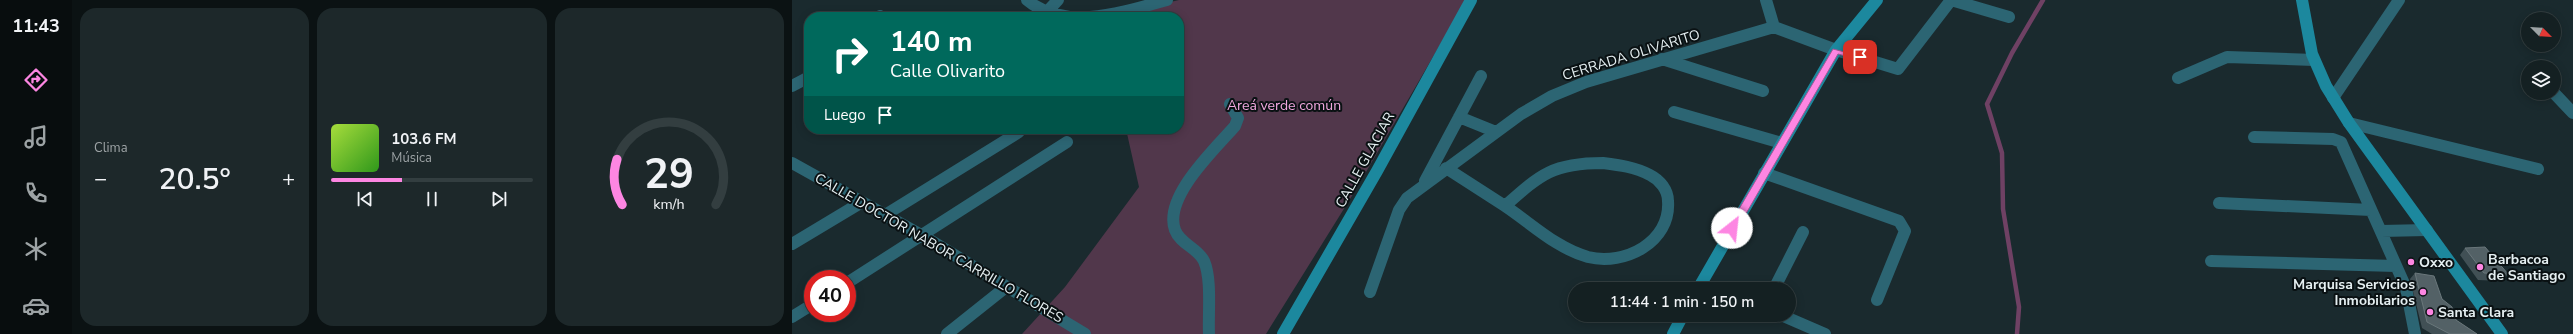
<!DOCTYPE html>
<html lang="es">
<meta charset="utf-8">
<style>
:root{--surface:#142022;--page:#1d282a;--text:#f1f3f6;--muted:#9da3a5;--line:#333e40;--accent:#fd86e2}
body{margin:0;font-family:"Nunito Sans",sans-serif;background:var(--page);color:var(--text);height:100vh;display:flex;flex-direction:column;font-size:15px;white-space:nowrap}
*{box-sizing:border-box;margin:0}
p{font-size:13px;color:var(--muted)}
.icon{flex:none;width:22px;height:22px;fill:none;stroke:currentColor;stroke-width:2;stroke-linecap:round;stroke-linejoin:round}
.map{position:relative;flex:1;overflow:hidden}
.side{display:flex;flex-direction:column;gap:8px;padding:8px;background:#0b1213;width:720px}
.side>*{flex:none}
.banner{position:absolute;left:12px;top:12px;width:380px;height:122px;border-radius:16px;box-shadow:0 2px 10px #0003,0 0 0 1px var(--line);background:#00695c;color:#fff;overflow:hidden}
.needle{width:26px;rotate:114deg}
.buttons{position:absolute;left:1729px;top:12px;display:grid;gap:8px}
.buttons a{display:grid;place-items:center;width:40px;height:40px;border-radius:50%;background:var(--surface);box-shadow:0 2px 10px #0003,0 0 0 1px var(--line);font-size:20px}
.speed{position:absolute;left:12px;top:270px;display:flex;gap:8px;font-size:20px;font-weight:700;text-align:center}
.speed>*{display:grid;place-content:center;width:52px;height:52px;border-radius:50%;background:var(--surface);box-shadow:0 2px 10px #0003,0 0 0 1px var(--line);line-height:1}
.speed .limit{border:6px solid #d22;background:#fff;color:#111}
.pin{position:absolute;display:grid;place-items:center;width:34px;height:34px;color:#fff;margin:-17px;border-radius:8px;box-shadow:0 2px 6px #0006}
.me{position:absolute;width:44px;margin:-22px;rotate:29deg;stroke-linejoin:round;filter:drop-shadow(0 0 3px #0008)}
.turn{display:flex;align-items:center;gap:14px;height:84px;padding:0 20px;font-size:18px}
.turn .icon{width:52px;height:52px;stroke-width:2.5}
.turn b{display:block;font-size:28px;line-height:34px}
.then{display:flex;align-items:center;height:38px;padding:0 20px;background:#0003;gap:8px;font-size:15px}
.big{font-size:30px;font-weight:600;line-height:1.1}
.side .widget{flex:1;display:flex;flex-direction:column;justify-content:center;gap:6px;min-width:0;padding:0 14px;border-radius:16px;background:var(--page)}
.side .dial{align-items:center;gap:0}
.dial svg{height:104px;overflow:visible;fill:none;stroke:var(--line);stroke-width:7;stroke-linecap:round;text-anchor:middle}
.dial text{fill:var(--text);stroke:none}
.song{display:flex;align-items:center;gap:12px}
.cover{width:48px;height:48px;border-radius:6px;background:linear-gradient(135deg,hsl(80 70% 55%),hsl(110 70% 35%))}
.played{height:4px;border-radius:2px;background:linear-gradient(90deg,var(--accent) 35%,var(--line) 35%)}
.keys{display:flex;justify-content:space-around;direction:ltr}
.heat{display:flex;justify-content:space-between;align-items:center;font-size:22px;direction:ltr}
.side .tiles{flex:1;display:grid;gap:8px;grid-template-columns:repeat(3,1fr)}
.trip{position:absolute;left:776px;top:282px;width:228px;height:40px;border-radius:20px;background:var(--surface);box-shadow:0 2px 10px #0003,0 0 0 1px var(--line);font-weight:600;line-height:40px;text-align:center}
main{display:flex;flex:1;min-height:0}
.menu{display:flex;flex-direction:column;width:72px;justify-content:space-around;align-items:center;background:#080d0e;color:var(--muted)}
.menu .icon{width:28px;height:28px}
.menu .active{color:var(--accent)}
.menu b{font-size:18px;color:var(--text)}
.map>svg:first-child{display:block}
.green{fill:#51374b}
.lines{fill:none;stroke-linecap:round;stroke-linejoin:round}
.stream{stroke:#6f4164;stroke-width:4.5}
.street{stroke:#2c6573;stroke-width:12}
.secondary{stroke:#1c889e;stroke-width:12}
.wall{fill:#415055}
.building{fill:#536166;stroke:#6a777b}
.route{fill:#fd86e2;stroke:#a45793}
.poi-dot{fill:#fd86e2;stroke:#0a1113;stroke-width:1.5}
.labels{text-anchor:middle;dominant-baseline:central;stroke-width:4;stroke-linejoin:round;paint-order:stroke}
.street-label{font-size:14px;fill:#e5eff1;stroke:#0a1113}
.park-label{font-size:14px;fill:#f2a8df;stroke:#0a1113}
.poi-label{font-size:14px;font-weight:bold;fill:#e5eff1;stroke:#0a1113;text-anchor:start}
</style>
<main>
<nav class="menu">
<b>11:43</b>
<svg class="icon active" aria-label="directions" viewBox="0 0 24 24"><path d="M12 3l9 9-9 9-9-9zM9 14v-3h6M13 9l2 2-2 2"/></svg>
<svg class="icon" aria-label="music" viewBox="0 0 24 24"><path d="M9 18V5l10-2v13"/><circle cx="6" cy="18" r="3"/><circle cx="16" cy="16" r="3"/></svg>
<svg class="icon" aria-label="phone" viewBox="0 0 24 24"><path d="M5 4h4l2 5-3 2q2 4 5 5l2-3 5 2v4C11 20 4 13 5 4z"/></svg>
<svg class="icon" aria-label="climate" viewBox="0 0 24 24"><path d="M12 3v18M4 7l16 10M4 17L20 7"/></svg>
<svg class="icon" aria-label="car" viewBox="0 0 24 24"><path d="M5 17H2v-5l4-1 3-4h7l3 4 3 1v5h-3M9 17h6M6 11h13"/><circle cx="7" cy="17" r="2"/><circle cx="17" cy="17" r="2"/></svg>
</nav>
<section class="side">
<div class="tiles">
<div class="widget"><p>Clima</p>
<div class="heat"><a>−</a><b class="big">20.5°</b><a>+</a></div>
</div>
<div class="widget">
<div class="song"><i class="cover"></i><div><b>103.6 FM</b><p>Música</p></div></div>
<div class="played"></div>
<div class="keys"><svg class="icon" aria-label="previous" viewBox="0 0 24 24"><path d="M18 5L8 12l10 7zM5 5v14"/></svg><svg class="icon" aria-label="pause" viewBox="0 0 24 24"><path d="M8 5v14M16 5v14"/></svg><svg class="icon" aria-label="next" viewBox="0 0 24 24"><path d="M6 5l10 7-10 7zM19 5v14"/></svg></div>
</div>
<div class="widget dial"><svg viewBox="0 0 100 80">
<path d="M14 69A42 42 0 1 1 86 69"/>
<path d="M14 69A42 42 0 0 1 10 34" stroke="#fd86e2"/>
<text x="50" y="56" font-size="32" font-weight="700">29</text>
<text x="50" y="72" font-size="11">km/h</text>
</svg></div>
</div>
</section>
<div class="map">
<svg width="1781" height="334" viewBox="0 0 1781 334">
<rect width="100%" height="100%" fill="#1a2a2e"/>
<path class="green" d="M387 0H674L563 191 474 334H230L273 287 347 187 334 129H387V17H323V15Z"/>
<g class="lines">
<path class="stream" d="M1225 334 1227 307 1211 209 1210 153 1195 104 1220 53 1251 0"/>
<path class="street" d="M235 0C273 32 332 12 375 0
M974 0 982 27 1044 50 1106 69 1159 0
M1159 0 1217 17
M253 14 266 0
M86 17 88 16
M870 59 971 91
M1386 78 1435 57 1522 60
M0 86 17 77
M1762 93 1781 113
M1541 98 1607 0
M882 112 990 143
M667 117 704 132
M1557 123 1746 169
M1462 137 1541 139 1549 142 1614 288 1623 334
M0 163 131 236 293 334
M811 163C827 165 843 167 858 175 868 180 876 190 876 201 879 242 833 266 796 257 764 248 740 224 713 206 749 174 761 163 811 163Z
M654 168 713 206
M972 173 1107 221 1113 231 1085 300
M633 181 689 76
M1427 203 1579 210
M93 215 227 132
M1589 231 1635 230
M0 244 70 202
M1419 261 1604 266
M55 283 275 142
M909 284 921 289
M982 289 1011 232
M578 292 607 210 615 198 729 114 760 96 794 82 982 27
M989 315 1033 334
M0 317 21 304
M155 334 214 287
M417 334C416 314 420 279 412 261 406 248 388 244 383 230 371 197 423 149 443 126L446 118 438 104"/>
<path class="secondary" d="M1510 0 1520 54 1534 86 1557 123 1710 334
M906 289 1044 50 1085 0
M491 334 585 171 679 0
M881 334 891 315"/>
</g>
<path class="wall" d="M1673 248 1716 274 1710 281 1686 280 1668 255Z
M1623 273 1650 299 1664 320 1685 334H1640L1630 328 1618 279Z"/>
<path class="building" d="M1693 247 1716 274 1692 273 1673 248Z
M1623 273 1642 276 1650 299 1660 307 1664 320 1685 334H1658L1635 322Z"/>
<path class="route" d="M1041 49 1072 57 1068 60 1046 54 944 231H937V226Z"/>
<g class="poi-dot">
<circle cx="1619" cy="262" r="4"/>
<circle cx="1688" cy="267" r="4"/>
<circle cx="1631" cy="292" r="4"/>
<circle cx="1638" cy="312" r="4"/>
</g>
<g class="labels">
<g class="street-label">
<text transform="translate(839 55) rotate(-17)">CERRADA OLIVARITO</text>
<text transform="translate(573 160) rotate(-61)">CALLE GLACIAR</text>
<text transform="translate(147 248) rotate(30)">CALLE DOCTOR NABOR CARRILLO FLORES</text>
</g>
<g class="park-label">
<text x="492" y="105">Areá verde común</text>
</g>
<g class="poi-label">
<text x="1696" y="259">Barbacoa<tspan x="1696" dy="16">de Santiago</tspan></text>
<text x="1627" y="262">Oxxo</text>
<text x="1623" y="284" text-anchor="end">Marquisa Servicios<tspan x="1623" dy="16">Inmobilarios</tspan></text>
<text x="1646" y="312">Santa Clara</text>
</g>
</g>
</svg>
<div class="buttons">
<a><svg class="needle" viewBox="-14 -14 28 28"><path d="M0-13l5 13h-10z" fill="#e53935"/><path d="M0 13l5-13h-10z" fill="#9da3a5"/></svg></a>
<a><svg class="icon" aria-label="layers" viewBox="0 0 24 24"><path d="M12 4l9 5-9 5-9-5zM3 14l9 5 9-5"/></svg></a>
</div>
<div class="speed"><div class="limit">40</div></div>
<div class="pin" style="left:1068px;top:57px;background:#d93025"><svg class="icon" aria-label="arrive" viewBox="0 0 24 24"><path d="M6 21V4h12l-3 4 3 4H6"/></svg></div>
<svg class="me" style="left:940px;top:228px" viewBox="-20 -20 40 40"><circle r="19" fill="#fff"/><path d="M0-13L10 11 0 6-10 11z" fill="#fd86e2"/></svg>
<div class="trip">11:44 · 1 min · 150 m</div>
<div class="banner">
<div class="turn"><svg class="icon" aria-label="right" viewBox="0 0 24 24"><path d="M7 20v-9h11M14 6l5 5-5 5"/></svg><div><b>140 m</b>Calle Olivarito</div></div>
<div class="then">Luego<svg class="icon" aria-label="arrive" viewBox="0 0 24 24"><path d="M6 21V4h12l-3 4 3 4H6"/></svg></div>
</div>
</div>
</main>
